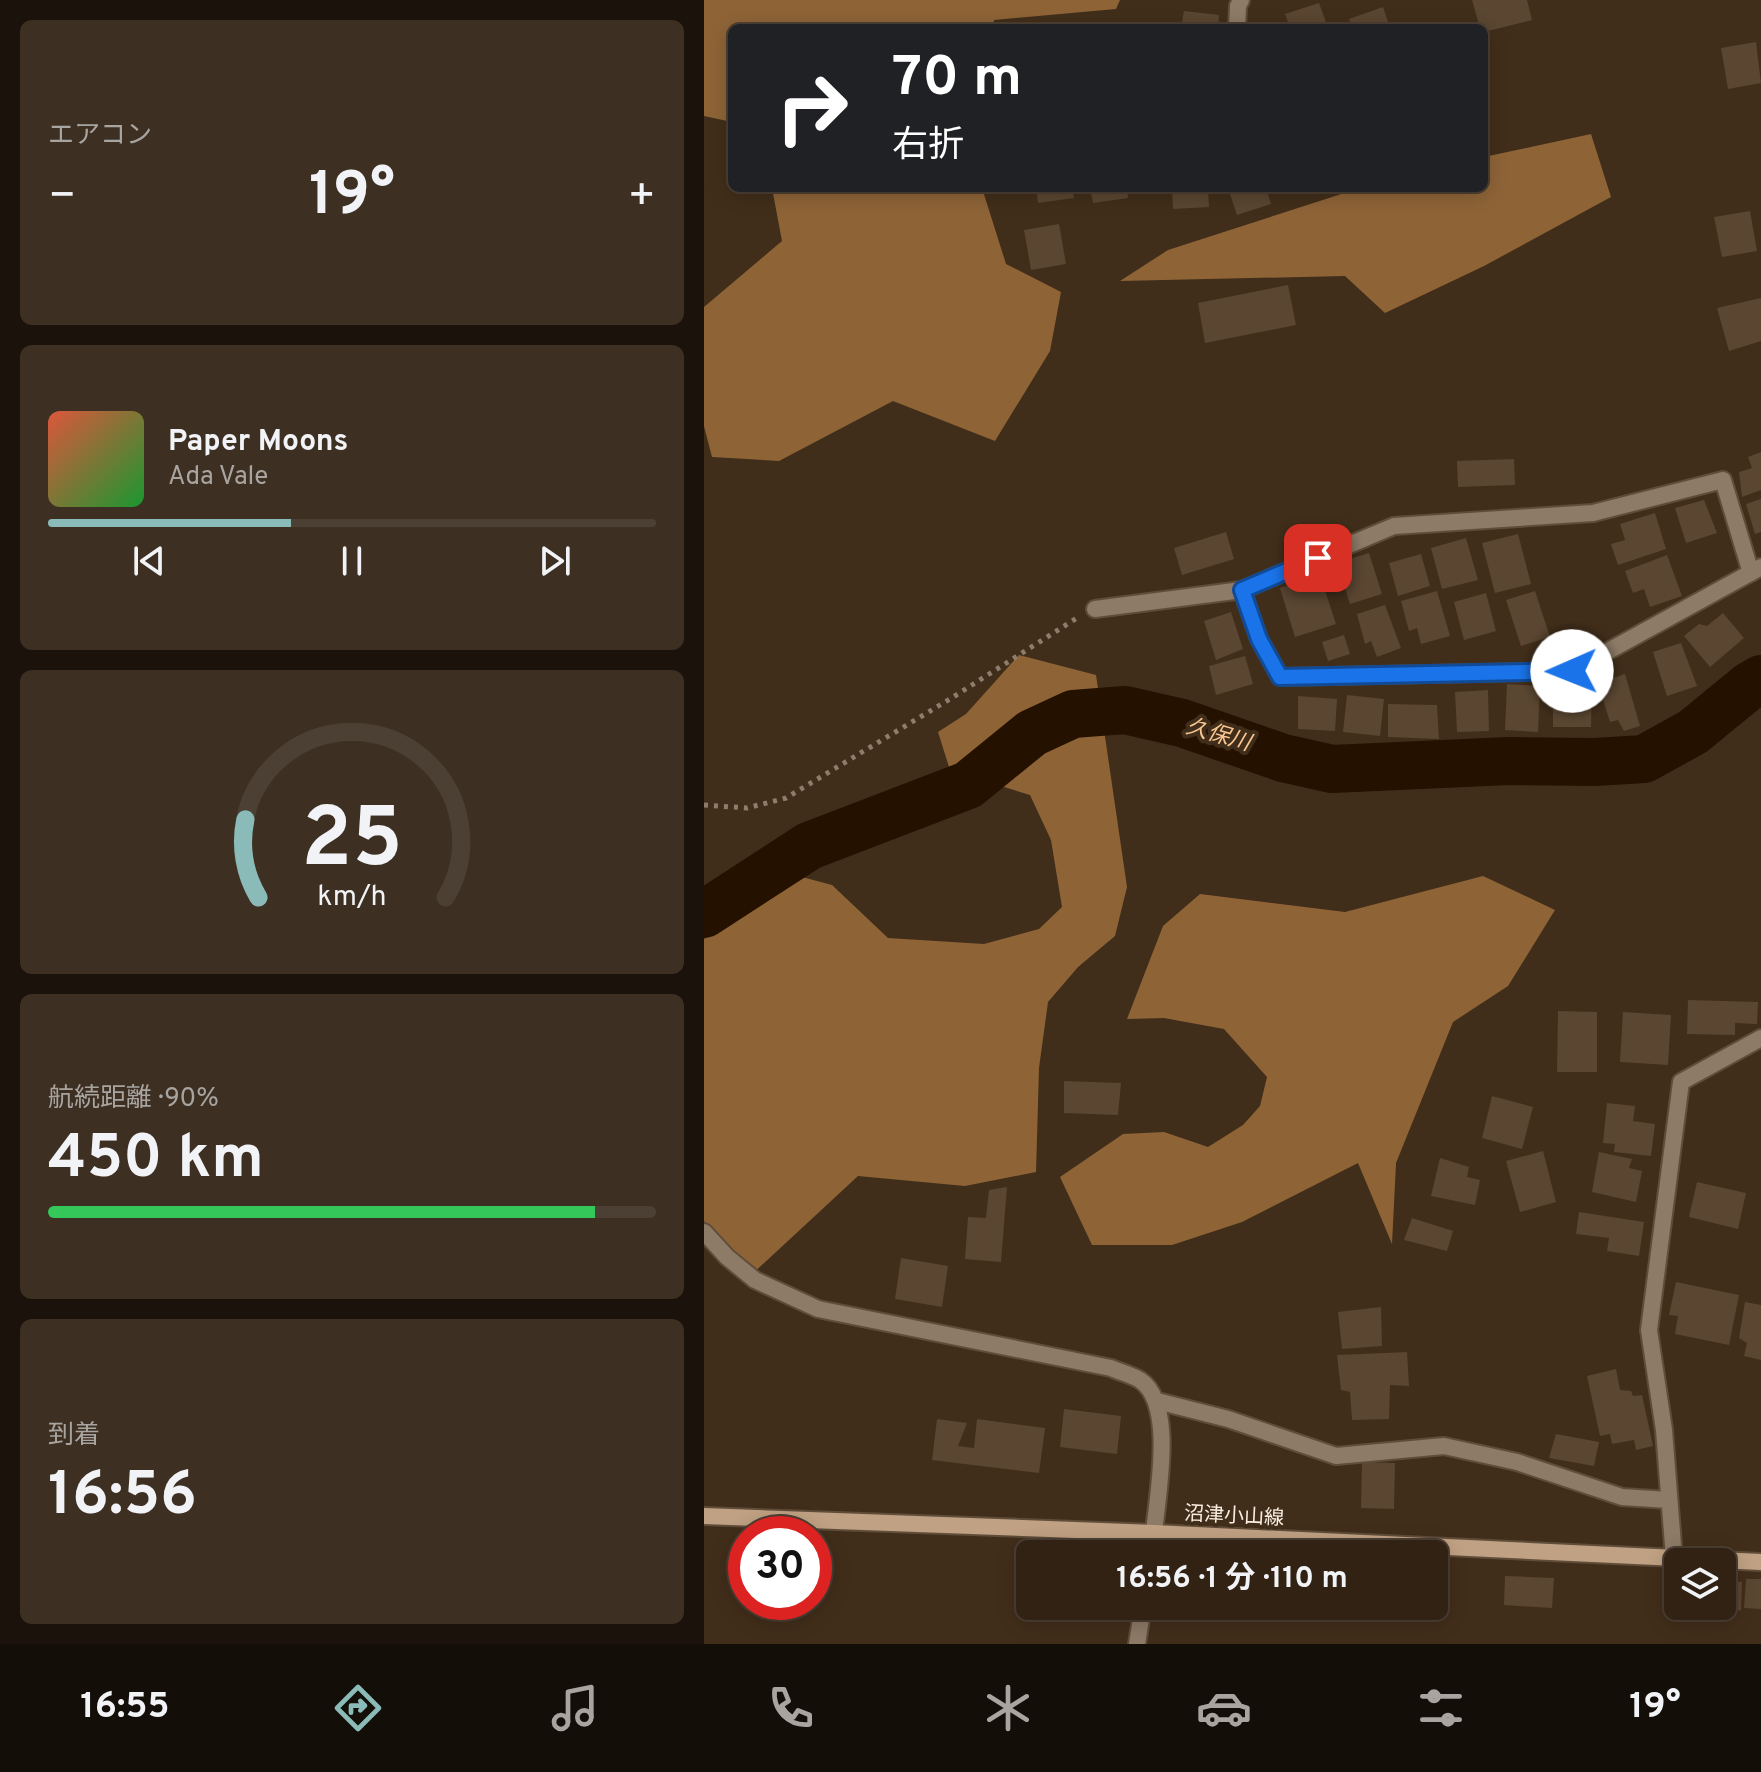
<!DOCTYPE html>
<html lang="ja">
<meta charset="utf-8">
<style>
:root{--surface:#312214;--page:#3d2f22;--text:#f1f3f6;--muted:#a8a4a0;--line:#4c3f34;--accent:#8bbbb9}
body{margin:0;font-family:Overpass,"Noto Sans JP",sans-serif;background:var(--page);color:var(--text);height:100vh;display:flex;flex-direction:column;font-size:30px;white-space:nowrap}
*{box-sizing:border-box;margin:0}
p{font-size:26px;color:var(--muted)}
.icon{flex:none;width:44px;height:44px;fill:none;stroke:currentColor;stroke-width:2;stroke-linecap:round;stroke-linejoin:round}
.map{position:relative;flex:1;overflow:hidden}
.panel{display:flex;flex-direction:column;gap:20px;padding:20px;background:#1b130b;width:704px}
.panel>*{flex:none}
.banner{position:absolute;left:24px;top:24px;width:760px;height:168px;border-radius:12px;box-shadow:0 4px 20px #0003,0 0 0 2px var(--line);background:#202124;color:#fff;overflow:hidden}
.tools{position:absolute;left:960px;top:1548px;display:grid;gap:16px}
.tools a{display:grid;place-items:center;width:72px;height:72px;border-radius:12px;background:var(--surface);box-shadow:0 4px 20px #0003,0 0 0 2px var(--line);font-size:40px}
.speed{position:absolute;left:24px;top:1516px;display:flex;gap:16px;font-size:40px;font-weight:700;text-align:center}
.speed>*{display:grid;place-content:center;width:104px;height:104px;border-radius:50%;background:var(--surface);box-shadow:0 4px 20px #0003,0 0 0 2px var(--line);line-height:1}
.speed .limit{border:12px solid #d22;background:#fff;color:#111}
.pin{position:absolute;display:grid;place-items:center;width:68px;height:68px;color:#fff;margin:-34px;border-radius:16px;box-shadow:0 4px 12px #0006}
.me{position:absolute;width:88px;margin:-44px;rotate:269deg;stroke-linejoin:round;filter:drop-shadow(0 0 6px #0008)}
.turn{display:flex;align-items:center;gap:28px;height:168px;padding:0 32px;font-size:36px}
.turn .icon{width:104px;height:104px;stroke-width:2.5}
.turn b{display:block;font-size:56px;line-height:68px}
.big{font-size:60px;font-weight:700;line-height:1.1}
.panel .tile{flex:1;display:flex;flex-direction:column;justify-content:center;gap:12px;min-width:0;padding:0 28px;border-radius:12px;background:var(--page)}
.panel .dial{align-items:center;gap:0}
.dial svg{height:208px;overflow:visible;fill:none;stroke:var(--line);stroke-width:7;stroke-linecap:round;text-anchor:middle}
.dial text{fill:var(--text);stroke:none}
.song{display:flex;align-items:center;gap:24px}
.cover{width:96px;height:96px;border-radius:12px;background:linear-gradient(135deg,hsl(10 70% 55%),hsl(130 70% 35%))}
.played{height:8px;border-radius:4px;background:linear-gradient(90deg,var(--accent) 40%,var(--line) 40%)}
.keys{display:flex;justify-content:space-around;direction:ltr}
.heat{display:flex;justify-content:space-between;align-items:center;font-size:44px;direction:ltr}
.charge{height:12px;border-radius:6px;background:linear-gradient(90deg,#34c759 90%,var(--line) 0)}
.trip{position:absolute;left:312px;top:1540px;width:432px;height:80px;border-radius:12px;background:var(--surface);box-shadow:0 4px 20px #0003,0 0 0 2px var(--line);font-weight:700;line-height:80px;text-align:center}
.tab-bar{display:flex;height:128px;justify-content:space-around;align-items:center;background:#140e08;color:var(--muted)}
.tab-bar .icon{width:56px;height:56px}
.tab-bar .selected{color:var(--accent)}
.tab-bar b{font-size:36px;color:var(--text)}
main{display:flex;flex:1;min-height:0}
.map>svg:first-child{display:block}
.forest{fill:#8e6437}
.lines{fill:none;stroke-linecap:round;stroke-linejoin:round}
.river{stroke:#241100;stroke-width:48}
.building{fill:#5a4631}
.lane-casing{stroke:#5f4d3a;stroke-width:20}
.street-casing{stroke:#5f4d3a;stroke-width:20}
.secondary-casing{stroke:#5f4d3a;stroke-width:20}
.path{stroke:#8d7d6c;stroke-width:5;stroke-dasharray:4 6;stroke-linecap:butt}
.lane{stroke:#8d7a67;stroke-width:16}
.street{stroke:#8d7a67;stroke-width:16}
.secondary{stroke:#c0a183;stroke-width:16}
.route-casing{stroke:#114b97;stroke-width:20}
.route{stroke:#1a73e8;stroke-width:14}
.labels{text-anchor:middle;dominant-baseline:central;stroke-width:8;stroke-linejoin:round;paint-order:stroke}
.street-label{font-size:20px;fill:#faeee2;stroke:#412e1a}
.water-label{font-size:22px;font-style:italic;fill:#fac792;stroke:#412e1a}
</style>
<main>
<section class="panel">
<div class="tile"><p>エアコン</p>
<div class="heat"><a>−</a><b class="big">19°</b><a>+</a></div>
</div>
<div class="tile">
<div class="song"><i class="cover"></i><div><b>Paper Moons</b><p>Ada Vale</p></div></div>
<div class="played"></div>
<div class="keys"><svg class="icon" aria-label="previous" viewBox="0 0 24 24"><path d="M18 5L8 12l10 7zM5 5v14"/></svg><svg class="icon" aria-label="pause" viewBox="0 0 24 24"><path d="M8 5v14M16 5v14"/></svg><svg class="icon" aria-label="next" viewBox="0 0 24 24"><path d="M6 5l10 7-10 7zM19 5v14"/></svg></div>
</div>
<div class="tile dial"><svg viewBox="0 0 100 80">
<path d="M14 69A42 42 0 1 1 86 69"/>
<path d="M14 69A42 42 0 0 1 9 39" stroke="#8bbbb9"/>
<text x="50" y="56" font-size="32" font-weight="700">25</text>
<text x="50" y="72" font-size="11">km/h</text>
</svg></div>
<div class="tile"><p>航続距離 · 90%</p><b class="big">450 km</b><div class="charge"></div></div>
<div class="tile"><p>到着</p><b class="big">16:56</b></div>
</section>
<div class="map">
<svg width="1057" height="1644" viewBox="0 0 1057 1644">
<rect width="100%" height="100%" fill="#412e1a"/>
<path class="forest" d="M0 0H416L412 9 290 20 289 28H28V122L0 116Z
M887 134 907 197 780 266 681 313 641 276 416 281 464 250 656 188H780V157Z
M68 188H278L302 264 357 292 346 351 291 441 189 401 75 461 8 457 0 426V307L78 241Z
M315 655 392 675 423 887 411 936 374 967 344 1002 335 1068 332 1172 261 1186 154 1176 46 1276 0 1221V939L98 877 128 885 184 938 280 944 335 929 358 907 347 840 326 795 246 770 234 732 262 714Z
M779 876 851 910 804 986 749 1022 692 1163 688 1244 654 1163 538 1222 468 1245H388L356 1177 419 1134 460 1132 504 1147 539 1125 556 1106 563 1077 520 1029 460 1018 423 1019 459 926 496 894 641 912Z"/>
<g class="lines">
<path class="river" d="M0 914 105 846 264 785 328 733 369 714 421 710 478 723 579 758 628 769 805 761 891 762 940 759 989 732 1045 686 1057 679"/>
</g>
<path class="building" d="M768 0H823L828 20 780 32V28H776Z
M615 3 624 28H586L581 14Z
M679 7 686 28H648L645 19Z
M480 11 515 15 514 28H477Z
M1052 42 1057 83 1024 89 1017 48Z
M332 188H368L370 198 334 203Z
M386 188H423L424 198 389 203Z
M468 188H504L505 207 469 209Z
M524 188H562L567 204 533 215Z
M1046 211 1053 251 1018 257 1010 217Z
M355 224 362 264 327 270 320 230Z
M584 285 592 325 501 343 494 303Z
M1057 298V341L1025 351 1013 308Z
M1057 452V490L1038 497 1035 472 1048 468 1044 457Z
M810 459 811 485 754 487 753 461Z
M1057 499V532L1051 534 1042 504Z
M1000 500 1013 533 982 543 971 508Z
M951 513 962 549 914 565 907 544 921 540 916 524Z
M522 532 530 559 478 575 470 548Z
M814 534 827 584 791 593 778 543Z
M762 538 774 580 738 589 727 548Z
M665 553 678 594 646 604 633 563Z
M717 554 726 586 694 596 685 563Z
M963 555 978 596 946 607 940 589 929 593 921 571Z
M616 575 632 624 591 637 576 588Z
M733 591 746 636 717 644 713 628 705 631 697 601Z
M831 591 846 637 817 646 802 600Z
M782 593 792 631 760 640 750 602Z
M681 605 697 648 673 657 667 641 661 644 653 614Z
M527 612 539 649 512 660 500 621Z
M1019 613 1040 638 1006 667 980 636 995 624 1003 626Z
M640 635 646 654 624 661 618 642Z
M977 643 993 686 963 696 949 652Z
M541 656 549 684 512 695 505 666Z
M921 674 936 726 920 731 914 720 906 722 894 683Z
M803 684 836 686 834 732 801 730Z
M865 685H888L887 727H849V697H865Z
M784 690 785 731 753 732 751 692Z
M643 695 680 699 676 736 639 732Z
M594 696 633 699 631 731 594 729Z
M684 704 733 705 735 739 684 737Z
M984 1000 1054 1002 1053 1024 1031 1023V1035L983 1034Z
M854 1011 893 1012V1072H853Z
M919 1012 967 1015 964 1065 916 1062Z
M360 1081 417 1083 414 1115 360 1113Z
M788 1096 829 1107 818 1149 778 1138Z
M903 1103 931 1106 929 1121 951 1124 947 1156 910 1152 911 1144 899 1143Z
M839 1151 852 1202 816 1212 802 1161Z
M895 1152 928 1159 925 1168 938 1171 932 1202 888 1192Z
M736 1158 765 1167 763 1177 776 1180 771 1205 727 1196Z
M993 1182 1042 1193 1034 1229 985 1217Z
M303 1187 297 1262 261 1259 264 1217 282 1218 285 1190Z
M875 1212 940 1222 935 1256 903 1251 905 1238 872 1234Z
M708 1218 749 1231 743 1251 700 1240Z
M197 1258 244 1266 238 1307 191 1299Z
M972 1282 1035 1295 1025 1345 971 1334 974 1316 965 1315Z
M1041 1302 1057 1305V1360L1040 1356 1043 1343 1035 1338Z
M677 1307 678 1346 638 1349 634 1312Z
M703 1352 705 1386 686 1385 685 1419 648 1420 646 1392 637 1390 633 1355Z
M912 1369 916 1390 927 1391 929 1396 938 1395 949 1446 932 1450 930 1440 908 1444 906 1434 896 1436 883 1376Z
M360 1409 417 1416 413 1454 356 1447Z
M233 1419 263 1423 254 1446 270 1448 273 1419 341 1428 335 1473 228 1460Z
M852 1434 895 1442 890 1466 845 1458Z
M658 1462 691 1463 690 1509 657 1508Z
M801 1576 850 1578 848 1608 800 1605Z
M1042 1579H1057V1609L1040 1608Z
M1018 1581 1038 1582 1037 1611 1018 1603Z"/>
<g class="lines">
<g class="lane-casing">
<path id="lane" d="M447 1554 450 1533
M433 1644 439 1606"/>
</g>
<g class="street-casing">
<path id="street" d="M533 28 534 6 537 0
M538 590 555 639 576 677 868 671 1057 567
M391 609 538 590 690 526 889 513 1019 480 1047 573
M0 1232 23 1257 51 1280 114 1309 407 1368C416 1372 428 1375 436 1380 472 1404 453 1496 450 1533
M453 1401 524 1419 632 1456 740 1446 813 1462 918 1497 965 1500
M970 1558 960 1430 945 1330 977 1082 1057 1038"/>
</g>
<g class="secondary-casing">
<path id="secondary" d="M0 1516 450 1533 1057 1562"/>
</g>
<path class="path" d="M0 805 43 808 82 798 246 699 376 616"/>
<use href="#lane" class="lane"/>
<use href="#street" class="street"/>
<use href="#secondary" class="secondary"/>
</g>
<g class="lines">
<g class="route-casing">
<path id="route" d="M614 558 538 590 555 639 576 677 868 671"/>
</g>
<use href="#route" class="route"/>
</g>
<g class="labels">
<g class="street-label">
<text transform="translate(530 1517) rotate(3)">沼津小山線</text>
</g>
<g class="water-label">
<text transform="translate(514 736) rotate(16)">久保川</text>
</g>
</g>
</svg>
<div class="tools">
<a><svg class="icon" aria-label="layers" viewBox="0 0 24 24"><path d="M12 4l9 5-9 5-9-5zM3 14l9 5 9-5"/></svg></a>
</div>
<div class="speed"><div class="limit">30</div></div>
<div class="pin" style="left:614px;top:558px;background:#d93025"><svg class="icon" aria-label="arrive" viewBox="0 0 24 24"><path d="M6 21V4h12l-3 4 3 4H6"/></svg></div>
<svg class="me" style="left:868px;top:671px" viewBox="-20 -20 40 40"><circle r="19" fill="#fff"/><path d="M0-13L10 11 0 6-10 11z" fill="#1a73e8"/></svg>
<div class="trip">16:56 · 1 分 · 110 m</div>
<div class="banner">
<div class="turn"><svg class="icon" aria-label="right" viewBox="0 0 24 24"><path d="M7 20v-9h11M14 6l5 5-5 5"/></svg><div><b>70 m</b>右折</div></div>
</div>
</div>
</main>
<nav class="tab-bar">
<b>16:55</b>
<svg class="icon selected" aria-label="directions" viewBox="0 0 24 24"><path d="M12 3l9 9-9 9-9-9zM9 14v-3h6M13 9l2 2-2 2"/></svg>
<svg class="icon" aria-label="music" viewBox="0 0 24 24"><path d="M9 18V5l10-2v13"/><circle cx="6" cy="18" r="3"/><circle cx="16" cy="16" r="3"/></svg>
<svg class="icon" aria-label="phone" viewBox="0 0 24 24"><path d="M5 4h4l2 5-3 2q2 4 5 5l2-3 5 2v4C11 20 4 13 5 4z"/></svg>
<svg class="icon" aria-label="climate" viewBox="0 0 24 24"><path d="M12 3v18M4 7l16 10M4 17L20 7"/></svg>
<svg class="icon" aria-label="car" viewBox="0 0 24 24"><path d="M5 17H2v-5l4-1 3-4h7l3 4 3 1v5h-3M9 17h6M6 11h13"/><circle cx="7" cy="17" r="2"/><circle cx="17" cy="17" r="2"/></svg>
<svg class="icon" aria-label="filters" viewBox="0 0 24 24"><path d="M4 7h16M4 17h16"/><circle cx="9" cy="7" r="2"/><circle cx="15" cy="17" r="2"/></svg>
<b>19°</b>
</nav>
